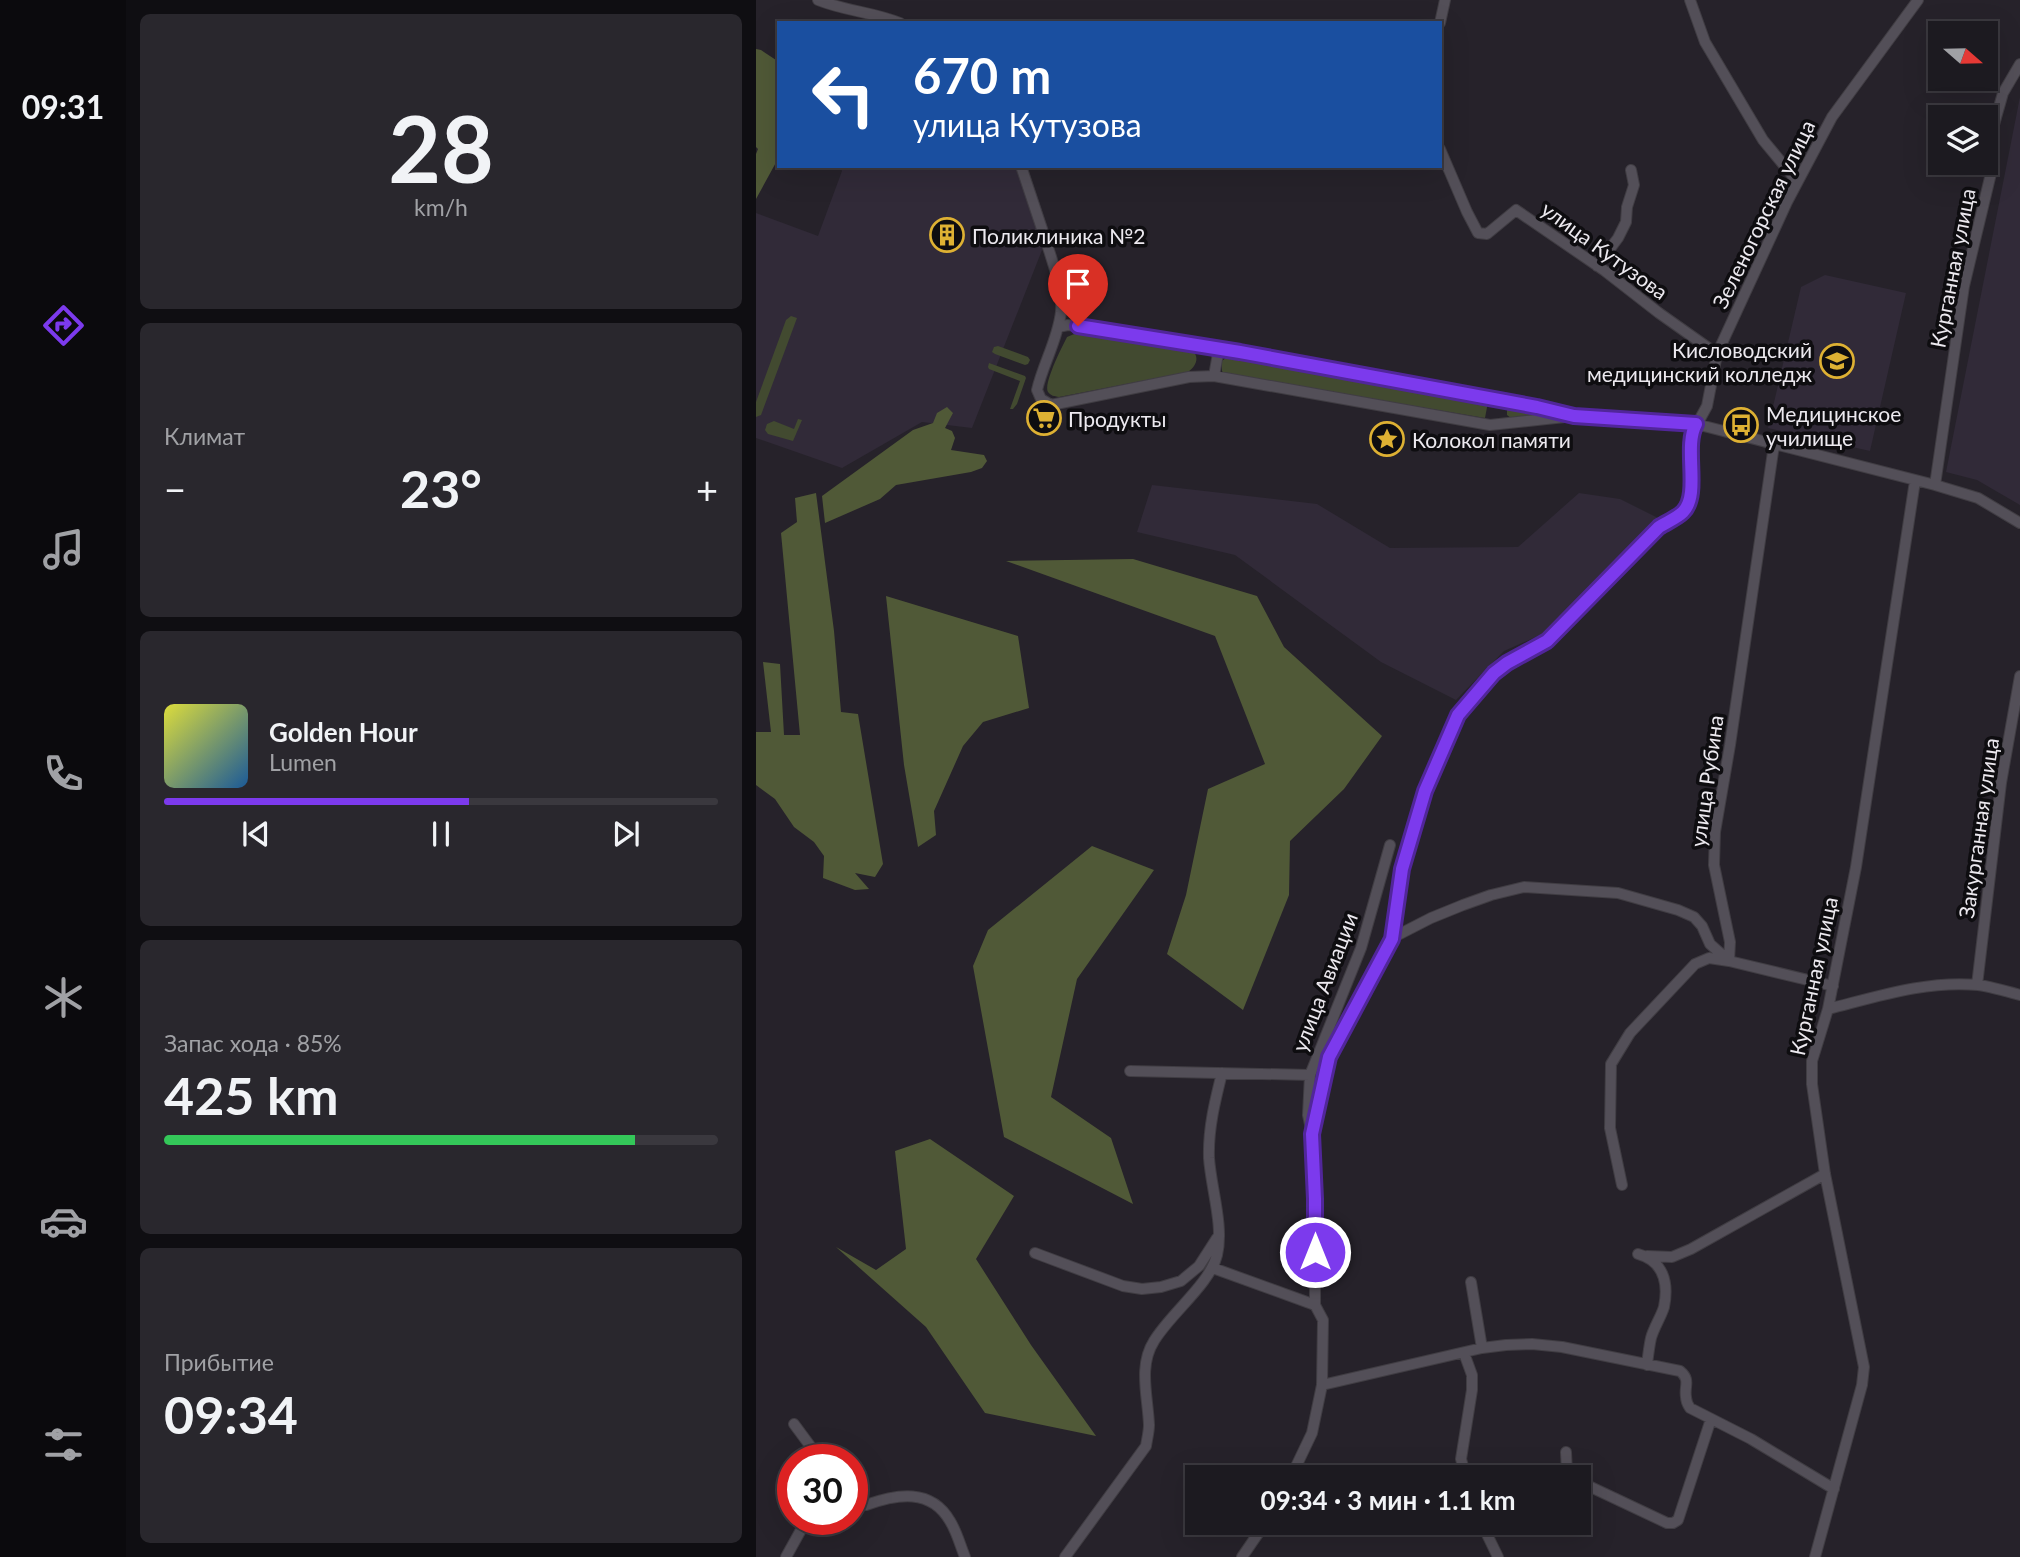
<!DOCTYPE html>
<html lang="ru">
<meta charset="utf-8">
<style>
:root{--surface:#1c1a20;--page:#29272d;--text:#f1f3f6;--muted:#a0a1a5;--line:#3a383e;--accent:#7c3aed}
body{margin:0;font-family:Lato,sans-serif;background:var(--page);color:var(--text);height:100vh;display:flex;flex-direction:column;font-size:26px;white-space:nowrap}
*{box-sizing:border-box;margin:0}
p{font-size:23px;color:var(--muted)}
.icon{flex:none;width:38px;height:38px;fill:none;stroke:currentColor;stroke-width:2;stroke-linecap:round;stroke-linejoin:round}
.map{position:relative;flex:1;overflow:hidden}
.sheet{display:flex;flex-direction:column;gap:14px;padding:14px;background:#0f0e12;width:630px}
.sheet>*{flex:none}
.banner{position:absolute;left:21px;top:21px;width:665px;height:147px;border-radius:0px;box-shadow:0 7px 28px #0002,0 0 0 2px var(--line);background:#1a4fa0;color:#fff;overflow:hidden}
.needle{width:46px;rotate:110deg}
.buttons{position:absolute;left:1172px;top:21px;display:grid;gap:14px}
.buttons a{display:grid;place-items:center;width:70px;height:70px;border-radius:0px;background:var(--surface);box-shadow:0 7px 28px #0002,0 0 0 2px var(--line);font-size:35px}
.speed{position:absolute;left:21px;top:1444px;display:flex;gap:14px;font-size:35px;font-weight:700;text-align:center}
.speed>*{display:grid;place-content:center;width:91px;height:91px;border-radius:50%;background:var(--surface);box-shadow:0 7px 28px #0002,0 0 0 2px var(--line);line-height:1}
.speed .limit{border:10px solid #d22;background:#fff;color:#111}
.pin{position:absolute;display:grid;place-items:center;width:60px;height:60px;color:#fff;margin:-72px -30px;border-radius:50% 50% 50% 0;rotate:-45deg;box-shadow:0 0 7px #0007}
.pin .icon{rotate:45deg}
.me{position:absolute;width:77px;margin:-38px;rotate:0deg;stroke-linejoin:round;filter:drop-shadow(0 0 5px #0008)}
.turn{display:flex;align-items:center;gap:24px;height:147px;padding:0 21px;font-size:32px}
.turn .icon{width:91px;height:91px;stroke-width:2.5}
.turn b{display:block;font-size:49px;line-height:60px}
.big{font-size:52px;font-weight:700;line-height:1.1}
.sheet .card{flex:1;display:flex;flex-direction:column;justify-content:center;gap:10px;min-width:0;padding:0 24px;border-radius:10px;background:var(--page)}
.sheet .dial{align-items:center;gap:0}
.dial b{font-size:91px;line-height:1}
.song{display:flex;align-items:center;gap:21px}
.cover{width:84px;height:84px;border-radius:10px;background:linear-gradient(135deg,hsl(60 70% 55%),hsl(210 70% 35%))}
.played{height:7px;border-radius:4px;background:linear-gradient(90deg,var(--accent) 55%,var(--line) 55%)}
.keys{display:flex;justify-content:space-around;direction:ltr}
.heat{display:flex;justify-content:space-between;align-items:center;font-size:38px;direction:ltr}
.charge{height:10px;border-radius:5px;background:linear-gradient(90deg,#34c759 85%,var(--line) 0)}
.trip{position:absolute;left:429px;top:1465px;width:406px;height:70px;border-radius:0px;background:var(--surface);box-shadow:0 7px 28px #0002,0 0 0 2px var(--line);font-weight:700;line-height:70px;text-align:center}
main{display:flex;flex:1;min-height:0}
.menu{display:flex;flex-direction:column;width:126px;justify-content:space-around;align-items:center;background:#0b0a0d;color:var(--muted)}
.menu .icon{width:49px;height:49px}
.menu .active{color:var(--accent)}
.menu b{font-size:32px;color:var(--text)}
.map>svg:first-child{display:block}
.built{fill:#312a38}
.green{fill:#424a30}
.forest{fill:#505937}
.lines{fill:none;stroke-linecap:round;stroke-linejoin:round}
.minor-casing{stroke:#403d43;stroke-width:12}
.minor{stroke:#534f58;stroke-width:10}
.route-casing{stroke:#51269a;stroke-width:18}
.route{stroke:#7c3aed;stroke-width:12}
.labels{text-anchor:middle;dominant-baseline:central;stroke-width:7;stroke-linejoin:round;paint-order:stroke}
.street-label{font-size:21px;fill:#ece9ef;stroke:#0e0d10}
.poi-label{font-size:21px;fill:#ece9ef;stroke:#0e0d10;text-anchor:start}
</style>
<main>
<nav class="menu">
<b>09:31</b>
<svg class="icon active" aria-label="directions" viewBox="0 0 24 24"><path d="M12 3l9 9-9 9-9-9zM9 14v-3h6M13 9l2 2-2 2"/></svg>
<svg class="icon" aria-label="music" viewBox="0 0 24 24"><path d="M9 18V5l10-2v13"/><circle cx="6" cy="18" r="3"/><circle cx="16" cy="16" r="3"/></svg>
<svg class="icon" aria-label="phone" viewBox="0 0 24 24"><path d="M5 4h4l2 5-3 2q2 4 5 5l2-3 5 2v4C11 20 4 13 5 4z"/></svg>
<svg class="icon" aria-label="climate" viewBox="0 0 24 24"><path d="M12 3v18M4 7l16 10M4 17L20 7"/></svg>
<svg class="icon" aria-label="car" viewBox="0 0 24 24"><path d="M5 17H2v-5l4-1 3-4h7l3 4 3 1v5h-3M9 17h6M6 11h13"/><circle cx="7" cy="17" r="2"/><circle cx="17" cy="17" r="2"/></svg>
<svg class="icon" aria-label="filters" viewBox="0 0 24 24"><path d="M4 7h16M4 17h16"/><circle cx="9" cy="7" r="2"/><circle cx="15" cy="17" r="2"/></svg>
</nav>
<section class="sheet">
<div class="card dial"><b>28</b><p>km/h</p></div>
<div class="card"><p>Климат</p>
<div class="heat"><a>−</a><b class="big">23°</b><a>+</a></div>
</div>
<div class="card">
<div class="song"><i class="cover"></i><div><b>Golden Hour</b><p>Lumen</p></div></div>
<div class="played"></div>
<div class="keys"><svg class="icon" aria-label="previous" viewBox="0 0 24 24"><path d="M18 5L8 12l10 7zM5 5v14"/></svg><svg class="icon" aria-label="pause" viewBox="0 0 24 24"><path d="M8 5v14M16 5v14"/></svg><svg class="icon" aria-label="next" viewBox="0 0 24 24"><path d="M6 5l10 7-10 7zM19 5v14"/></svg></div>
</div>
<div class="card"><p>Запас хода · 85%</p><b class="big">425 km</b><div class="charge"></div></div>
<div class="card"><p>Прибытие</p><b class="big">09:34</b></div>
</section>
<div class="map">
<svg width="1264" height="1557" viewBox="0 0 1264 1557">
<rect width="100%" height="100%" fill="#26222a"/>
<path class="built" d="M1264 97V505L1221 480 1190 472Z
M84 166H263L288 245 216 428 166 422 86 468 0 438V213L62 236 86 171Z
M1069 275 1150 293 1114 451 1012 428 1045 287Z
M396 485 561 504 634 548 762 547 823 493 864 499 906 520 791 632 748 651 700 700 625 662 479 555 381 532Z"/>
<path class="green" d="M35 316 41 318 5 415 0 417V402L30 320Z
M323 332 435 349C444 356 441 366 432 372L303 397C298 396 295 396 292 392 287 384 306 347 311 337Z
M242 346 272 357 274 360 272 364 269 365 239 354 236 352 238 347Z
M472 356 732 402 729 418 468 374 466 371V361Z
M233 363 269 376 270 378 261 404 257 409H254L264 381 233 369 232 367Z
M756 406 781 411 782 414 755 418 751 415V409Z
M42 419 46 420 37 441 12 434 9 430 11 424 18 421 38 429Z"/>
<path class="forest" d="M0 49 5 50 23 62V157L0 199V154L2 149 0 147Z
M191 407 197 413 189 428 196 431 199 438 195 450 228 455 231 461 226 468 215 472 140 485 124 499 69 523 66 496 157 430 177 423 181 413Z
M60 493 78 631 85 712 102 714 127 864 119 877 99 873 113 889 99 890 67 878 68 856 58 842 38 827 19 799 0 785V732H15L7 662 24 664 28 735H44L25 533 41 522 39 498Z
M377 559 501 596 528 647 626 736 588 789 534 841 533 895 487 1010 411 954 430 895 452 789 509 764 459 636 250 561Z
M130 596 262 636 273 708 227 722 207 746 178 811 180 835 162 847 148 765Z
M336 846 398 870 321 979 295 1097 355 1138 377 1204 248 1137 217 966 232 930Z
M174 1139 258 1196 220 1259 275 1345 340 1436 229 1413 170 1327 80 1247 120 1270 150 1249 139 1151Z"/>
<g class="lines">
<g class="minor-casing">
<path id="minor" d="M62 0C89 11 117 12 144 23
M934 0 949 42 1007 140 1041 181
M684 23 689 0
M684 149 711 212 722 233 731 234 760 210 849 271 903 313 961 354
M265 166C273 190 281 214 289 238 296 261 307 288 305 312 302 339 287 364 281 390L285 399 295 405 433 377 458 376 734 425 818 416 940 424 1179 485 1222 498 1264 523
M841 266 862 238 870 222 871 207 878 185 875 170
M302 327 312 325 322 326 463 348 781 406 812 414
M458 376 463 348
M1179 485 1208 286 1237 165 1231 149 1247 93 1264 64
M636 938 675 918 707 905 735 895 768 887 862 893 922 910 938 917 946 926 954 944 973 961 1077 986
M1221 985 1245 783 1264 676
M1072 1009C1120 997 1171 980 1222 985 1236 987 1250 991 1264 995
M374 1071 554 1075
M555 1129 552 1115 554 1075 605 948 634 845
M866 1185 854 1128 855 1064 874 1033 939 964 953 958 973 961 974 942 958 865 959 832 974 745 1018 445
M279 1253 367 1286 386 1289 405 1287 425 1281 443 1266 461 1238
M882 1254C907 1261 913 1282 908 1307 905 1317 898 1327 895 1338 893 1347 892 1356 891 1365
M891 1256 916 1257 935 1249 1069 1174
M457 1268 559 1305
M715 1282 726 1348
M708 1353 716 1375V1390L705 1459 710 1477
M566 1385 726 1348 750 1345 776 1344 806 1347 924 1371C935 1380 928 1386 930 1397 930 1401 932 1405 934 1408L995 1439 1078 1489
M38 1424 55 1447 54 1460
M810 1452 811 1473 815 1477
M535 1477 556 1433 566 1385 567 1320 559 1305V1199L556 1134 566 1088 573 1057 636 938 646 869 669 791 702 715 738 673 751 663 791 641 903 527 925 515 930 509 933 501 935 473 934 437 951 406 961 354 1031 202 1076 117 1162 0
M822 1481 911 1523H917L922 1520 955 1419
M96 1496 110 1505C141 1494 175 1488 194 1521 201 1532 204 1545 209 1557
M725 1522 742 1557
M30 1557 51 1519
M309 1557 390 1446C391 1439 393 1432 393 1425 392 1397 382 1366 398 1341 414 1314 454 1284 461 1255 468 1226 455 1188 453 1158 452 1129 459 1101 466 1073
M486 1557 510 1522
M1059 1557 1106 1385 1108 1367 1069 1174 1056 1084V1061L1072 1009 1100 867 1159 481"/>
</g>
<use href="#minor" class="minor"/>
</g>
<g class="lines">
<g class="route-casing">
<path id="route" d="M322 326 484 352 781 407 818 416 940 424C927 447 945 494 927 512 921 518 911 522 903 527L791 641 751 663 738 673 702 715 669 791 646 869 636 939 573 1057 556 1134 559 1199V1252"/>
</g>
<use href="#route" class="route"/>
</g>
<defs>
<g id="building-ring" transform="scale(1.75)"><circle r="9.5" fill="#0e0d10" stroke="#deb133" stroke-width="1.5"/><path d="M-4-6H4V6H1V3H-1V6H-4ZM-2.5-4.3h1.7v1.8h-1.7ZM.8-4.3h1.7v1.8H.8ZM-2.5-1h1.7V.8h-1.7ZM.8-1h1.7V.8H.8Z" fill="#deb133"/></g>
<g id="university-ring" transform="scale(1.75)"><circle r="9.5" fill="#0e0d10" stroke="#deb133" stroke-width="1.5"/><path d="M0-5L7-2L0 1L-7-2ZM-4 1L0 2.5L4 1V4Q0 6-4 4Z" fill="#deb133"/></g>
<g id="supermarket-ring" transform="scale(1.75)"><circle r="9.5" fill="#0e0d10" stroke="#deb133" stroke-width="1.5"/><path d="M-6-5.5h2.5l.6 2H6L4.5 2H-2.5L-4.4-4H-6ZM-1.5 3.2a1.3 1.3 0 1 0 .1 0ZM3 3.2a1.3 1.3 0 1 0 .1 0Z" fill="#deb133"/></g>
<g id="bus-ring" transform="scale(1.75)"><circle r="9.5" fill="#0e0d10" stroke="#deb133" stroke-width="1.5"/><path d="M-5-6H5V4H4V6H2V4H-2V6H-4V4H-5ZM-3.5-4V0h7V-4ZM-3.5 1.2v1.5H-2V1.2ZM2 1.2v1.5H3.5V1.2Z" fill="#deb133"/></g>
<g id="sight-ring" transform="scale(1.75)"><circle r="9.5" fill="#0e0d10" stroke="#deb133" stroke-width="1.5"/><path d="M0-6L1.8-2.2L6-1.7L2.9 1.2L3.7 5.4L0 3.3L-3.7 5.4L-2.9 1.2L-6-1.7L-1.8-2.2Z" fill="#deb133"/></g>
</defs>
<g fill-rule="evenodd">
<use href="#building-ring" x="191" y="235"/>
<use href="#university-ring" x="1081" y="361"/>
<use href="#supermarket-ring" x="288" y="418"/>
<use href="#bus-ring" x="985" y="425"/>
<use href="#sight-ring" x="631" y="439"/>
</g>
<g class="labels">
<g class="street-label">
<text transform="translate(1007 214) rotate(-64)">Зеленогорская улица</text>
<text transform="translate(849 250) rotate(36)">улица Кутузова</text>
<text transform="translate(1196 268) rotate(-79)">Курганная улица</text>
<text transform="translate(950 781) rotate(-82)">улица Рубина</text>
<text transform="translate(1222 828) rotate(-82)">Закурганная улица</text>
<text transform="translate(1057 976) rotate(-78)">Курганная улица</text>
<text transform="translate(568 982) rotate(-69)">улица Авиации</text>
</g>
<g class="poi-label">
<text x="216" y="235">Поликлиника №2</text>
<text x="1056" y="349" text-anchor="end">Кисловодский<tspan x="1056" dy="24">медицинский колледж</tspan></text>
<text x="1010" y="413">Медицинское<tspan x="1010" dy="24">училище</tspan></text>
<text x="312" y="418">Продукты</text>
<text x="656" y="439">Колокол памяти</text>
</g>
</g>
</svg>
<div class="buttons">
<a><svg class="needle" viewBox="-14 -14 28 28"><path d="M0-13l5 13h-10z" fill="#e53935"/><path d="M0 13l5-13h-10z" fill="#a0a1a5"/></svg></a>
<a><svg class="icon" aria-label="layers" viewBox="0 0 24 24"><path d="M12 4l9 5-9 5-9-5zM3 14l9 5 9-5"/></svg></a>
</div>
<div class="speed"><div class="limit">30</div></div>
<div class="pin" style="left:322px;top:326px;background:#d93025"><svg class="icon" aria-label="arrive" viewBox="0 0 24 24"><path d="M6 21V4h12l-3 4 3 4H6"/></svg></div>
<svg class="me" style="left:559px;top:1252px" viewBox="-20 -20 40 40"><circle r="17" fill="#7c3aed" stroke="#fff" stroke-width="3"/><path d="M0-11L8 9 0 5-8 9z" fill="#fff"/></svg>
<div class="trip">09:34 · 3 мин · 1.1 km</div>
<div class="banner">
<div class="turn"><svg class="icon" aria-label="left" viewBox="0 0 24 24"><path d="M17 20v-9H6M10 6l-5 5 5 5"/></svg><div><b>670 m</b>улица Кутузова</div></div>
</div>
</div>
</main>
